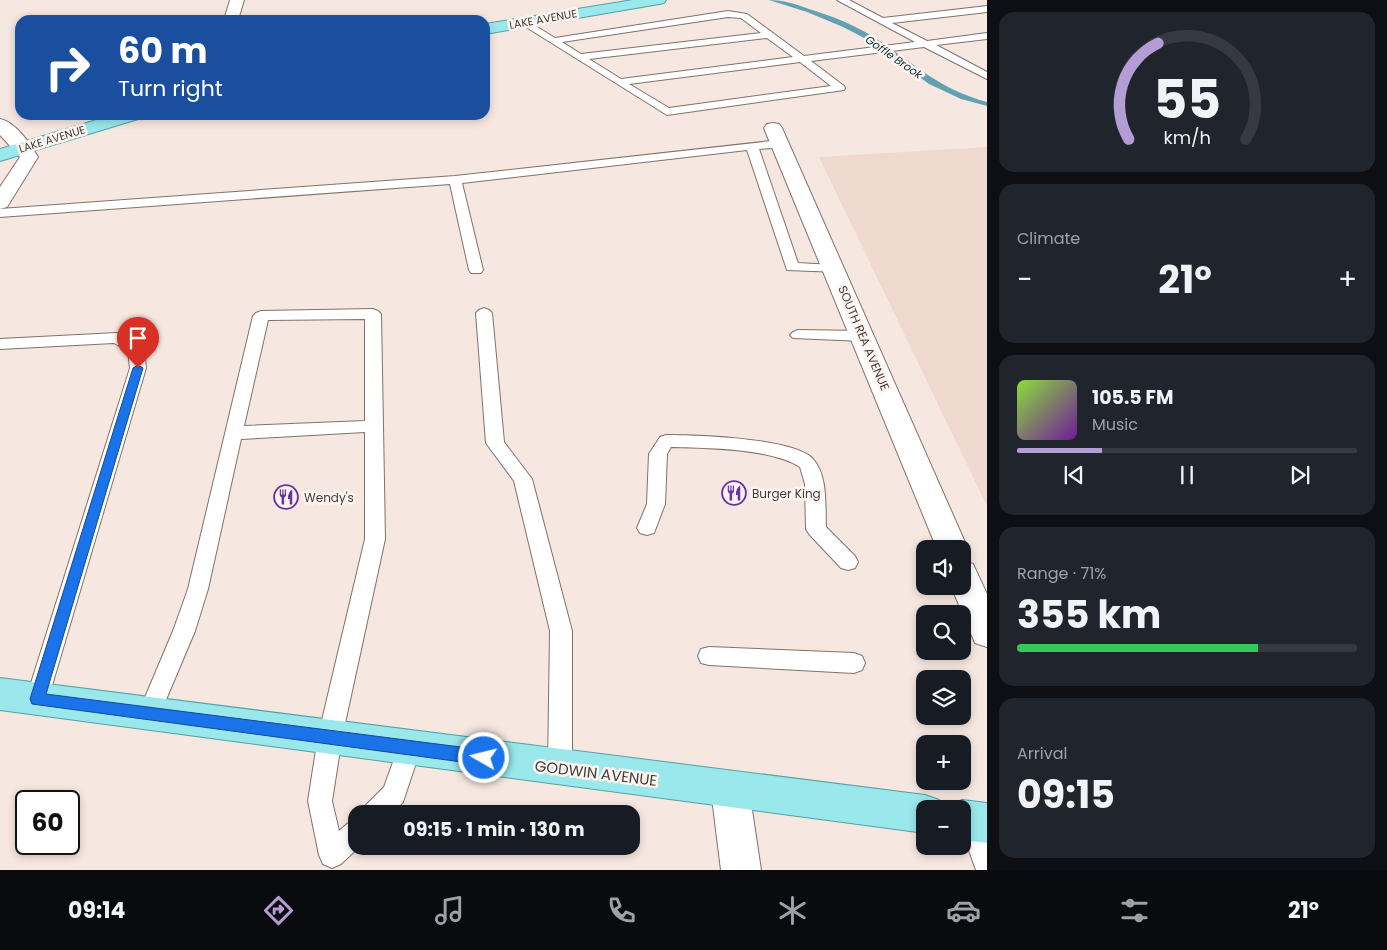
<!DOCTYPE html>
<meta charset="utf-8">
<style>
:root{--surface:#171b24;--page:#20242c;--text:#f1f3f6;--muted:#9ea1a6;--line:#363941;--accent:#b39dd4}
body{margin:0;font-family:Poppins,sans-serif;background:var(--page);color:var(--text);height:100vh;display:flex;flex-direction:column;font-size:19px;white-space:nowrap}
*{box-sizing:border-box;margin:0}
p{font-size:16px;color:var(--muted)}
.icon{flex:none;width:28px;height:28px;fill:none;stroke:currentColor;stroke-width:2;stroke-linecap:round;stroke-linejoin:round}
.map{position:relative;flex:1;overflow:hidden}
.sheet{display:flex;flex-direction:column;gap:12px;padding:12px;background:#0d0f14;width:400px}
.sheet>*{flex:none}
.top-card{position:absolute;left:15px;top:15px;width:475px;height:105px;border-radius:15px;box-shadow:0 2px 8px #0003;background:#1a4fa0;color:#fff;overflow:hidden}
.tools{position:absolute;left:916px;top:540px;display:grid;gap:10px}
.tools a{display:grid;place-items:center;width:55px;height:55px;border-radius:10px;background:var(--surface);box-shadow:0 2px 8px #0003;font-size:25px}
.speed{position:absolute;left:15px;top:790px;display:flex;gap:10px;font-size:25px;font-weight:700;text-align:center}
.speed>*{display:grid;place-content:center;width:65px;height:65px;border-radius:50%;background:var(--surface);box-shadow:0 2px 8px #0003;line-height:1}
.speed .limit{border:2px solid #111;border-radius:8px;background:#fff;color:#111}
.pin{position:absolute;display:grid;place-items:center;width:42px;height:42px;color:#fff;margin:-51px -21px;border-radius:50% 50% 50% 0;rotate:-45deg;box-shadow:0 0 5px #0007}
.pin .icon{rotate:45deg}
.me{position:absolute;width:55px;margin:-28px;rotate:278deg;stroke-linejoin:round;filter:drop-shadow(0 0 4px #0008)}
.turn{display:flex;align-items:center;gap:18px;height:105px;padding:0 20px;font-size:22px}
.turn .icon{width:65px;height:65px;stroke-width:2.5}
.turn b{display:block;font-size:35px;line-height:42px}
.big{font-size:38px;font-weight:700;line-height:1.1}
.sheet .card{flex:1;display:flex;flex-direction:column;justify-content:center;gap:8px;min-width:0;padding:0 18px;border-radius:15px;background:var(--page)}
.sheet .dial{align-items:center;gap:0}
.dial svg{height:130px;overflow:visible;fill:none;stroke:var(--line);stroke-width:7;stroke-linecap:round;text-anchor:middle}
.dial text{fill:var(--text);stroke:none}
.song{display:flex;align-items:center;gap:15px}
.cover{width:60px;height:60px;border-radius:8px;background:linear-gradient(135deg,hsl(90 70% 55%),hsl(280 70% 35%))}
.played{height:5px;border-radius:2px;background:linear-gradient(90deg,var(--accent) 25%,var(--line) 25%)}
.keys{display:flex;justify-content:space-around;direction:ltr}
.heat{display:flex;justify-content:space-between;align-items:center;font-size:28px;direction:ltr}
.charge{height:8px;border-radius:4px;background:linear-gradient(90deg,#34c759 71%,var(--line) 0)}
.trip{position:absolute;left:348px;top:805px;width:292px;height:50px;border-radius:15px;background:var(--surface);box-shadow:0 2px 8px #0003;font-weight:700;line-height:50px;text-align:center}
.menu{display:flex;height:80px;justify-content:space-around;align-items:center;background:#090b0e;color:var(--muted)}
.menu .icon{width:35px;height:35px}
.menu .active{color:var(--accent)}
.menu b{font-size:22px;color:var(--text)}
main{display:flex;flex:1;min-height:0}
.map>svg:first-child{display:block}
.built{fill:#efd9cf}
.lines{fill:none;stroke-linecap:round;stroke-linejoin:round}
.stream{fill:#63a1b2;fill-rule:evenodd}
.lane-casing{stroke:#7f726c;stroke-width:2}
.street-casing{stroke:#7f726c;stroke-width:2}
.primary-casing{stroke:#4fa2a5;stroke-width:2}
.lane{fill:#fff;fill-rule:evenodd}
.street{fill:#fff;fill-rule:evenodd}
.primary{fill:#9ae8ec;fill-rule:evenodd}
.route{fill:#1a73e8;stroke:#114b97}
.labels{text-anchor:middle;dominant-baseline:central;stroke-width:5;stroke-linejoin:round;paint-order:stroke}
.far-street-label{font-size:11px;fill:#413b38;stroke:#fef5f1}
.far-water-label{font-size:11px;font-style:italic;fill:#04323d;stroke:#fef5f1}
.street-label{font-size:12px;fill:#413b38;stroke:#fef5f1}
.poi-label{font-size:12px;fill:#413b38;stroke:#fef5f1;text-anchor:start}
.near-street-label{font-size:15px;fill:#413b38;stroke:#fef5f1}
</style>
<main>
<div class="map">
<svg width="987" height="870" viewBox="0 0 987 870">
<rect width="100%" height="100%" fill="#f6e7e0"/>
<path class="built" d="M987 147V506L819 157Z"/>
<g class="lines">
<path class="stream" d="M769 0C783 0 796 4 809 9 832 16 855 25 875 38 915 64 939 89 987 102V106L961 99 929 84 870 41 843 27 807 12Z"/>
<g class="lane-casing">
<path id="lane" d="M837 0H849L883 18 987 6V12L892 23 927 41 987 33V39L936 45 987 72V79L924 47 811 61 844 86 845 88 844 90 667 115 518 22 523 19 526 20 555 38 728 11 747 14 804 56 915 42ZM728 17 741 18 761 33 581 54 562 42ZM767 38 793 57 621 79 589 59ZM800 62 831 86 669 108 629 84Z
M781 140 785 141 787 144 785 147 759 149 798 263 834 265 839 266 841 269 839 272 787 270 747 150 462 183 483 270 481 273H471L469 270 450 184 0 217V209L455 176Z
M484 308 489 310 492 313 504 442 532 479 572 631V768L568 776 560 779 552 776 548 768 550 631 514 481 486 443 476 313 479 310Z
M373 309 378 311 381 314 385 539 342 737 332 801 339 831 347 824 356 820V846H360L341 864 332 868 323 864 319 855 308 801 318 737 365 539V432L241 439 208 589 195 631 157 721 149 724 141 721 138 714 173 631 188 589 253 316 256 313 261 311ZM365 319V421L244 426 268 320Z
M798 330 863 331 869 333 871 336 869 339 863 341 793 338 790 335 793 332Z
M117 333 142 345 144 349 146 368 48 699 45 706 37 709 29 706 26 699 130 368 128 351 114 343 0 349V339Z
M666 435C695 435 795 438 813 459 828 476 825 505 826 527L855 556 858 562 855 568 848 570 841 568 809 534 806 529 805 484 800 467C770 448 706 448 671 447L667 454 665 504 654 533 647 535 640 533 637 528 647 504 649 454 660 437Z
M709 647 854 653 862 656 865 663 862 670 854 673 709 665 701 663 698 656 701 649Z
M409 737 417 740 421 748 403 802 392 814H363L366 805 384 787 401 740Z
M972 810 981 813 987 829V870H976L962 831 963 813Z"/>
</g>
<g class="street-casing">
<path id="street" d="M230 0H244L238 20H224Z
M0 119C16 122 30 144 38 157L7 207 0 209V187L20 157 0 135Z
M773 123 779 124 782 128 968 549 964 558H962V549H937L764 128 767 124Z
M962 560 973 564 987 594V647L975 643 951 586H962Z
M730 771 744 777 749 790 761 870H721L711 790 716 777Z"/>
</g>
<g class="primary-casing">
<path id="primary" d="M633 0H666L664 3 659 4 485 34V24Z
M113 115H141L138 119 0 161V149Z
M0 678 925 795 939 800 942 809H925V833L0 710Z
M962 800 987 803V843L962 840V809H947L948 806Z"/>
</g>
<use href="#lane" class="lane"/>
<use href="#street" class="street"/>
<use href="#primary" class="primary"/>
</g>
<path class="route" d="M138 365 143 368 46 694 484 750 490 753 492 758 490 763 484 765 32 704 30 699 133 368Z"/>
<defs>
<g id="restaurant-ring" transform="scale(1.25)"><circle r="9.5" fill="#fef5f1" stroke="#6833aa" stroke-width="1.5"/><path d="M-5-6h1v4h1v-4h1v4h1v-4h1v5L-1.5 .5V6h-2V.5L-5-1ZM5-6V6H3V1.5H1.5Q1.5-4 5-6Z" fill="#6833aa"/></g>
</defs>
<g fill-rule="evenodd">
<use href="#restaurant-ring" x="734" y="493"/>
<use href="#restaurant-ring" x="286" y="497"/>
</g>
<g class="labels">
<g class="far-street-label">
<text transform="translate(543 19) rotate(-10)">LAKE AVENUE</text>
<text transform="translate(52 139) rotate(-17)">LAKE AVENUE</text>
</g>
<g class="far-water-label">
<text transform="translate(894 57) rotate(35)">Goffle Brook</text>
</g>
<g class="street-label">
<text transform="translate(864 338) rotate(67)">SOUTH REA AVENUE</text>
</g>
<g class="poi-label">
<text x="752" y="493">Burger King</text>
<text x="304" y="497">Wendy's</text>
</g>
<g class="near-street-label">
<text transform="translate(596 773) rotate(7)">GODWIN AVENUE</text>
</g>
</g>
</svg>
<div class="tools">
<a><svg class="icon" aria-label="sound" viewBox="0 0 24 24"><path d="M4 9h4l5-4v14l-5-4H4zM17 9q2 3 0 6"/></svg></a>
<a><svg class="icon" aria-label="search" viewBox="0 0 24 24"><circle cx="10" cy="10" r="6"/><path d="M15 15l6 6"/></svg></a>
<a><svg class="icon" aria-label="layers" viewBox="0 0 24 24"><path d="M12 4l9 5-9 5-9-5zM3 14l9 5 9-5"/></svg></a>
<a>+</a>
<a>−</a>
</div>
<div class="speed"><div class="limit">60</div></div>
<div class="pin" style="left:138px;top:368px;background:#d93025"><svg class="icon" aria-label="arrive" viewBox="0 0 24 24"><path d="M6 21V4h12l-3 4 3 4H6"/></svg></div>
<svg class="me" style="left:484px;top:758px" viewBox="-20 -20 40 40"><circle r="17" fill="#1a73e8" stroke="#fff" stroke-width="3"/><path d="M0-11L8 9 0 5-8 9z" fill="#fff"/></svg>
<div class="trip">09:15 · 1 min · 130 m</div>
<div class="top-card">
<div class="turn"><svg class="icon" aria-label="right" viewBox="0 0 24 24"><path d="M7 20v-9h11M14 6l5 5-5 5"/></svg><div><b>60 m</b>Turn right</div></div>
</div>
</div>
<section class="sheet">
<div class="card dial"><svg viewBox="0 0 100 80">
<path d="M14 69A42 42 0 1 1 86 69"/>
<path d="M14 69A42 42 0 0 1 32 10" stroke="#b39dd4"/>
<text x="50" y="56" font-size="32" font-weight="700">55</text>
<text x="50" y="72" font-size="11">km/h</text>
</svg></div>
<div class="card"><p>Climate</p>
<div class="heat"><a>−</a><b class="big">21°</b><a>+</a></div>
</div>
<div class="card">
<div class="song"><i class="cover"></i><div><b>105.5 FM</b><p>Music</p></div></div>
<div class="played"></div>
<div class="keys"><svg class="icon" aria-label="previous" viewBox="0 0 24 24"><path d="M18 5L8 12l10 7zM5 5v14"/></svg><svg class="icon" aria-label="pause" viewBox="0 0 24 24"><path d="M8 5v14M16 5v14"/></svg><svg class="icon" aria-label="next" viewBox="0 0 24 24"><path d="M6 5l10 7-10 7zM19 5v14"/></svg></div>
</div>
<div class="card"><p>Range · 71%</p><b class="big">355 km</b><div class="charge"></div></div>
<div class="card"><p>Arrival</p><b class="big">09:15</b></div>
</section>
</main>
<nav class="menu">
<b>09:14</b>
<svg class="icon active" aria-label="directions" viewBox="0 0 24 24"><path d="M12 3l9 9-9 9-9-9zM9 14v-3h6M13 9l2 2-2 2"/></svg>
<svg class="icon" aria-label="music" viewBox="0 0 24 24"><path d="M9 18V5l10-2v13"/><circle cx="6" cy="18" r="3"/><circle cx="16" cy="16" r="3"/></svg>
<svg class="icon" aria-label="phone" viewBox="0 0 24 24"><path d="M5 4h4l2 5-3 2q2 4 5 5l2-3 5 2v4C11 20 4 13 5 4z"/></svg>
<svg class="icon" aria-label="climate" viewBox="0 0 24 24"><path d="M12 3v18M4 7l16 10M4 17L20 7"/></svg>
<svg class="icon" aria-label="car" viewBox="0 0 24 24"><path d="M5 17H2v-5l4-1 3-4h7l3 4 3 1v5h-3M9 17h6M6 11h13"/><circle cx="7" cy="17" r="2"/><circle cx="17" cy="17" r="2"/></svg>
<svg class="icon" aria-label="filters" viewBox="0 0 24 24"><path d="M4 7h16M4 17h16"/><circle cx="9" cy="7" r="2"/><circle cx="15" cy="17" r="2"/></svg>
<b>21°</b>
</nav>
